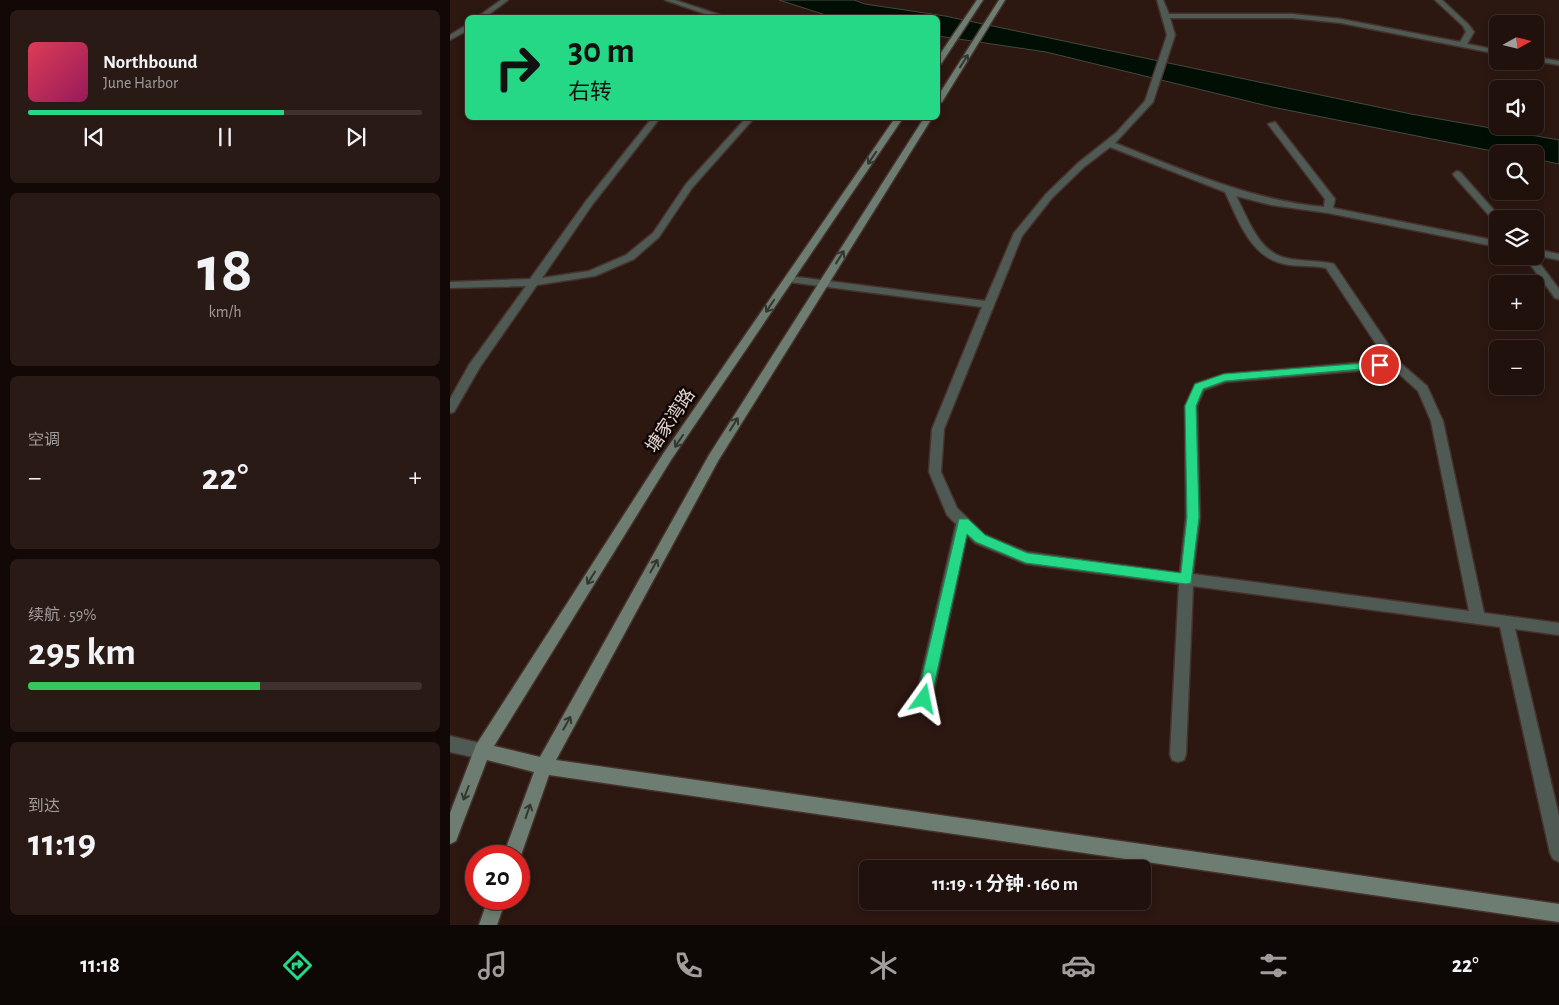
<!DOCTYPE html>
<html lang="zh">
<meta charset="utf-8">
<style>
:root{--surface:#21110d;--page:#291a16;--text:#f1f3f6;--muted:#a29d9d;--line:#3e312e;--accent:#25d886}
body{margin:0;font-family:"Alegreya Sans","Noto Sans SC",sans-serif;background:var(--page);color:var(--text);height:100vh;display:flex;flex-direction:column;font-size:19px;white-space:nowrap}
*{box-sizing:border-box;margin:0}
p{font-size:16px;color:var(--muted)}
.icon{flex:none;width:28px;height:28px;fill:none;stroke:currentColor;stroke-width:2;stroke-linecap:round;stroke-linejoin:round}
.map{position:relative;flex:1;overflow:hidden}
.details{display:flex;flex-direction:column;gap:10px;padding:10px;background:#120907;width:450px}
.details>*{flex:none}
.top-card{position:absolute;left:15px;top:15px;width:475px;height:105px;border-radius:8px;box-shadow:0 2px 8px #0003,0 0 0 1px var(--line);background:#25d886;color:#111;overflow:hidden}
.needle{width:32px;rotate:82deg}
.controls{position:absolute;left:1039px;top:15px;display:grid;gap:10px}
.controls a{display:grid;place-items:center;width:55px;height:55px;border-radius:8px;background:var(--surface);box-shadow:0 2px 8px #0003,0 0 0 1px var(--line);font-size:25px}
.speed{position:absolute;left:15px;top:845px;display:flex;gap:10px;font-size:25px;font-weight:700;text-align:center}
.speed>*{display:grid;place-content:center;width:65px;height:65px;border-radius:50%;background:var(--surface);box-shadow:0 2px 8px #0003,0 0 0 1px var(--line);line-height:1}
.speed .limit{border:8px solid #d22;background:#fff;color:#111}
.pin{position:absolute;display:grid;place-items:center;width:42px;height:42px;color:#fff;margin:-21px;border:2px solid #fff;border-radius:50%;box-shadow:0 1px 5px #0007}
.me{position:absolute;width:55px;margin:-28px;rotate:12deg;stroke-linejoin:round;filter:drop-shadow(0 0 4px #0008)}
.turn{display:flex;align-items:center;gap:18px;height:105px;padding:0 20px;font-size:22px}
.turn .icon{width:65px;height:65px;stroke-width:2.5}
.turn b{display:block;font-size:35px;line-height:42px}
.big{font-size:38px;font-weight:700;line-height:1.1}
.details .tile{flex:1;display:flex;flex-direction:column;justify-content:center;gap:8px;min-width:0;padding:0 18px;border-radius:8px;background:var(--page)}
.details .dial{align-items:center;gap:0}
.dial b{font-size:65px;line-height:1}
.song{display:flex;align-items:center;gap:15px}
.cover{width:60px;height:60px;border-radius:8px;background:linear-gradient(135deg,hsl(350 70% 55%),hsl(330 70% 35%))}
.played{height:5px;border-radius:2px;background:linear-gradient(90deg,var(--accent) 65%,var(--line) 65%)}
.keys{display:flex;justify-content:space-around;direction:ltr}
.heat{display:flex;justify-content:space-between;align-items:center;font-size:28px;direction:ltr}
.charge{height:8px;border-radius:4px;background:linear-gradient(90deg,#34c759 59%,var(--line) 0)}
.trip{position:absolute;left:409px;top:860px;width:292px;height:50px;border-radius:8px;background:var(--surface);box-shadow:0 2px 8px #0003,0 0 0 1px var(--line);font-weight:700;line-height:50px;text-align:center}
.dock{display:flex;height:80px;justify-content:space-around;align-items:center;background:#0d0705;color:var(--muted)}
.dock .icon{width:35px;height:35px}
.dock .active{color:var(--accent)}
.dock b{font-size:22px;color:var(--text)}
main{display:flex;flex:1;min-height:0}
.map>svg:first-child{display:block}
.water{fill:#000e03;stroke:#444a40}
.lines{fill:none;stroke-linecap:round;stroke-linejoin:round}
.lane-casing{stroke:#46322c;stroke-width:3}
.street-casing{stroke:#46322c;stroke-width:3}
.secondary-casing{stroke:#46322c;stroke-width:3}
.lane{fill:#505a54;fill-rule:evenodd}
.street{fill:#505a54;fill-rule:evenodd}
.secondary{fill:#6d7d72;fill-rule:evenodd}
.oneway{stroke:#343630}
.route{fill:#25d886;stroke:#188c57}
.labels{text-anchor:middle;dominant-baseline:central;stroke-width:5;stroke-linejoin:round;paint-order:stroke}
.street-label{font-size:18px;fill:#e4d5d0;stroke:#0e0604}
</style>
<main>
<section class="details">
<div class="tile">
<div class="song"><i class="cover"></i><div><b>Northbound</b><p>June Harbor</p></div></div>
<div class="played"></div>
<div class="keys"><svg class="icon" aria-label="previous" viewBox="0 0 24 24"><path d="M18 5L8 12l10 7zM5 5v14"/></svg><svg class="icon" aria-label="pause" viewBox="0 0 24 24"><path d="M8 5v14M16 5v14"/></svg><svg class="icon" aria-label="next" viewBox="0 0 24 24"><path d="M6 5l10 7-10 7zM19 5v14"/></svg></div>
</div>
<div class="tile dial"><b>18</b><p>km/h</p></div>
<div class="tile"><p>空调</p>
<div class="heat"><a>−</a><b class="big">22°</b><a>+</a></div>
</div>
<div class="tile"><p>续航 · 59%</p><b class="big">295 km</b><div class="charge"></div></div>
<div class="tile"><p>到达</p><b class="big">11:19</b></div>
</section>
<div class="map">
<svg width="1109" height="925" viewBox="0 0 1109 925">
<rect width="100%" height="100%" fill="#2c1711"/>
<path class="water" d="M329 0H404L415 4 495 16 961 114 1109 140V164L1085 159V154H1057L822 107 596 52 488 36V18L382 17Z"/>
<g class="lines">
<g class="lane-casing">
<path id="lane" d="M51 0H58L34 18H26Z
M215 0H225L279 18H267Z
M707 0H713L719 14H842L891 19 1010 42 1016 32 1013 26 985 0H992L1018 24 1024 32 1017 44 1048 50V54L891 23 842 18H720L725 35 703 102 665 143C733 170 800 200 874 207L875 199 818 124 825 122 885 199 883 208 1048 241V247L878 213 821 205 786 196C798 218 808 252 836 258 852 262 868 260 884 264L940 347 942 356 977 386 993 421 1034 613 1109 623V635L1065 629 1109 816V862L1103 859 1100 853 1050 627 743 586 736 754 734 760 728 762 722 760 720 754 729 584 576 564 525 543 517 535 482 699 479 704 474 706 469 704 466 699 506 524 497 515 479 472 482 429 532 307 339 282 334 279 339 276 535 301 564 233 596 194 628 163 666 133 695 101 717 35ZM660 147 775 192C788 219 800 257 834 264 848 267 862 265 876 268L930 350 931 357 928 361 775 374 745 384 735 406 736 517 730 573 577 552 535 535 507 508 491 472 494 429 572 236 602 198 634 167ZM938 364 968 391 981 421 1019 611 743 574 750 517 747 406 754 390 776 382 931 369Z
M18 24V30L0 40V35Z
M1085 57 1109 61V65L1085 61Z
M202 118H210L142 205 92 278 139 271 176 255 203 233 236 184 296 118H304L242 188 209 237 184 259 145 276 87 285 30 367 4 412 0 413V399L19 365 76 286 0 288V282L80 279 136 201Z
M1007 171 1010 172 1051 218 1048 219V223L1045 222 1004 176 1003 174Z
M1085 249 1109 254V260L1085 255Z
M1074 256H1084L1109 289V299L1105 298Z"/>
</g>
<g class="street-casing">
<path id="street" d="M0 736 38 745 40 751 38 757 32 759 0 752Z"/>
</g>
<g class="secondary-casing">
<path id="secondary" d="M527 0H533L491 64H488V57Z
M549 0H555L492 102 488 104V96Z
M445 118H453L221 460 44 746 90 757 259 455 474 118H482L268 461 106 760 1109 904V922L99 775 69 861V856H53L84 772 37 760 6 841 0 844V813L26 745 213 454Z
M38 899H56L47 925H29Z"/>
</g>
<use href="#lane" class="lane"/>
<use href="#street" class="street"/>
<use href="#secondary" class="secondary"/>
</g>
<defs><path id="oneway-shaft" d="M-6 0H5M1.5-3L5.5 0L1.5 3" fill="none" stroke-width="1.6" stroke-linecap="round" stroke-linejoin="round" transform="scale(1.25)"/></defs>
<g class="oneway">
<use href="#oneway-shaft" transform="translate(514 61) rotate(-58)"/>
<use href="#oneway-shaft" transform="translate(422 158) rotate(124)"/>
<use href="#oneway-shaft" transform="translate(390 257) rotate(-58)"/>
<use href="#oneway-shaft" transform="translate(320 306) rotate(124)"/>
<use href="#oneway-shaft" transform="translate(284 424) rotate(-58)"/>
<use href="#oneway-shaft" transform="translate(229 441) rotate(124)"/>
<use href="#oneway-shaft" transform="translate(204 566) rotate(-61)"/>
<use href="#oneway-shaft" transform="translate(141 578) rotate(122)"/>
<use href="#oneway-shaft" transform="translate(117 723) rotate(-61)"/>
<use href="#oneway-shaft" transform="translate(16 793) rotate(111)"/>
<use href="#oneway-shaft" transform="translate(78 811) rotate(-71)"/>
</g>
<path class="route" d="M930 362 934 363V367L775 381 753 389 746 406 749 517 741 583 736 584 576 563 526 542 517 534 481 699 479 704 474 706 469 704 467 699 509 519H518L535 535 577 553 731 573 737 517 735 406 745 384 774 374Z"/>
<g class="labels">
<g class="street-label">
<text transform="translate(221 421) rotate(-56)">塘家湾路</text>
</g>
</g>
</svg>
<div class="controls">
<a><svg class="needle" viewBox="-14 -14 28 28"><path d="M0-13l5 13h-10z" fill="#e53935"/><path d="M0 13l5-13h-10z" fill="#a29d9d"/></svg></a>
<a><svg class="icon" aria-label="sound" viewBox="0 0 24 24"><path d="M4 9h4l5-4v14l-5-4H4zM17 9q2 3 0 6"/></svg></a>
<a><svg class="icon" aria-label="search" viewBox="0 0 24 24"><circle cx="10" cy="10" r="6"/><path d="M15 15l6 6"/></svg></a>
<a><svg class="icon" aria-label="layers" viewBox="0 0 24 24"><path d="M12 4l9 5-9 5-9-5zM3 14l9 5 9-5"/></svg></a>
<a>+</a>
<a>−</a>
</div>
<div class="speed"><div class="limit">20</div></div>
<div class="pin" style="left:930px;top:365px;background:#d93025"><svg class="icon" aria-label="arrive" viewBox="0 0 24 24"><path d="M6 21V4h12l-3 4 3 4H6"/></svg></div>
<svg class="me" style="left:474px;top:699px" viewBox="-20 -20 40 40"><path d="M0-17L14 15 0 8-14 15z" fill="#25d886" stroke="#fff" stroke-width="4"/></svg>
<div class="trip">11:19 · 1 分钟 · 160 m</div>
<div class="top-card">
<div class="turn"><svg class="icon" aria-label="right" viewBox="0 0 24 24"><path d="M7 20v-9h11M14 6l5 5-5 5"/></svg><div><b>30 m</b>右转</div></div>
</div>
</div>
</main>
<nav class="dock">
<b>11:18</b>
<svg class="icon active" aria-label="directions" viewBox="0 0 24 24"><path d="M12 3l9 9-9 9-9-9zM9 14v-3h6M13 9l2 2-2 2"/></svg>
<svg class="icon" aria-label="music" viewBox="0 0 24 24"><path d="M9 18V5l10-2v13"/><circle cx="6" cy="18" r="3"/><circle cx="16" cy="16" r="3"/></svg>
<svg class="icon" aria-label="phone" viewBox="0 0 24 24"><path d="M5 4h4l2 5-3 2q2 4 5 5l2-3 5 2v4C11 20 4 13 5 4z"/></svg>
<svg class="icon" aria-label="climate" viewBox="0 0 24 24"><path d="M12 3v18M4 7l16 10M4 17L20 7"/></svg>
<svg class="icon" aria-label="car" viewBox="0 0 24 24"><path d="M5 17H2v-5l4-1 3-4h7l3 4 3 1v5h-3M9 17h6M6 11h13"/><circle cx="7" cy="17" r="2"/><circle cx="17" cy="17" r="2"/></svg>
<svg class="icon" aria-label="filters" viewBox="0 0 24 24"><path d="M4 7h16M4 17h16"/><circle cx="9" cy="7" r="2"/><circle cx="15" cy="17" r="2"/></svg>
<b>22°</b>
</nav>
